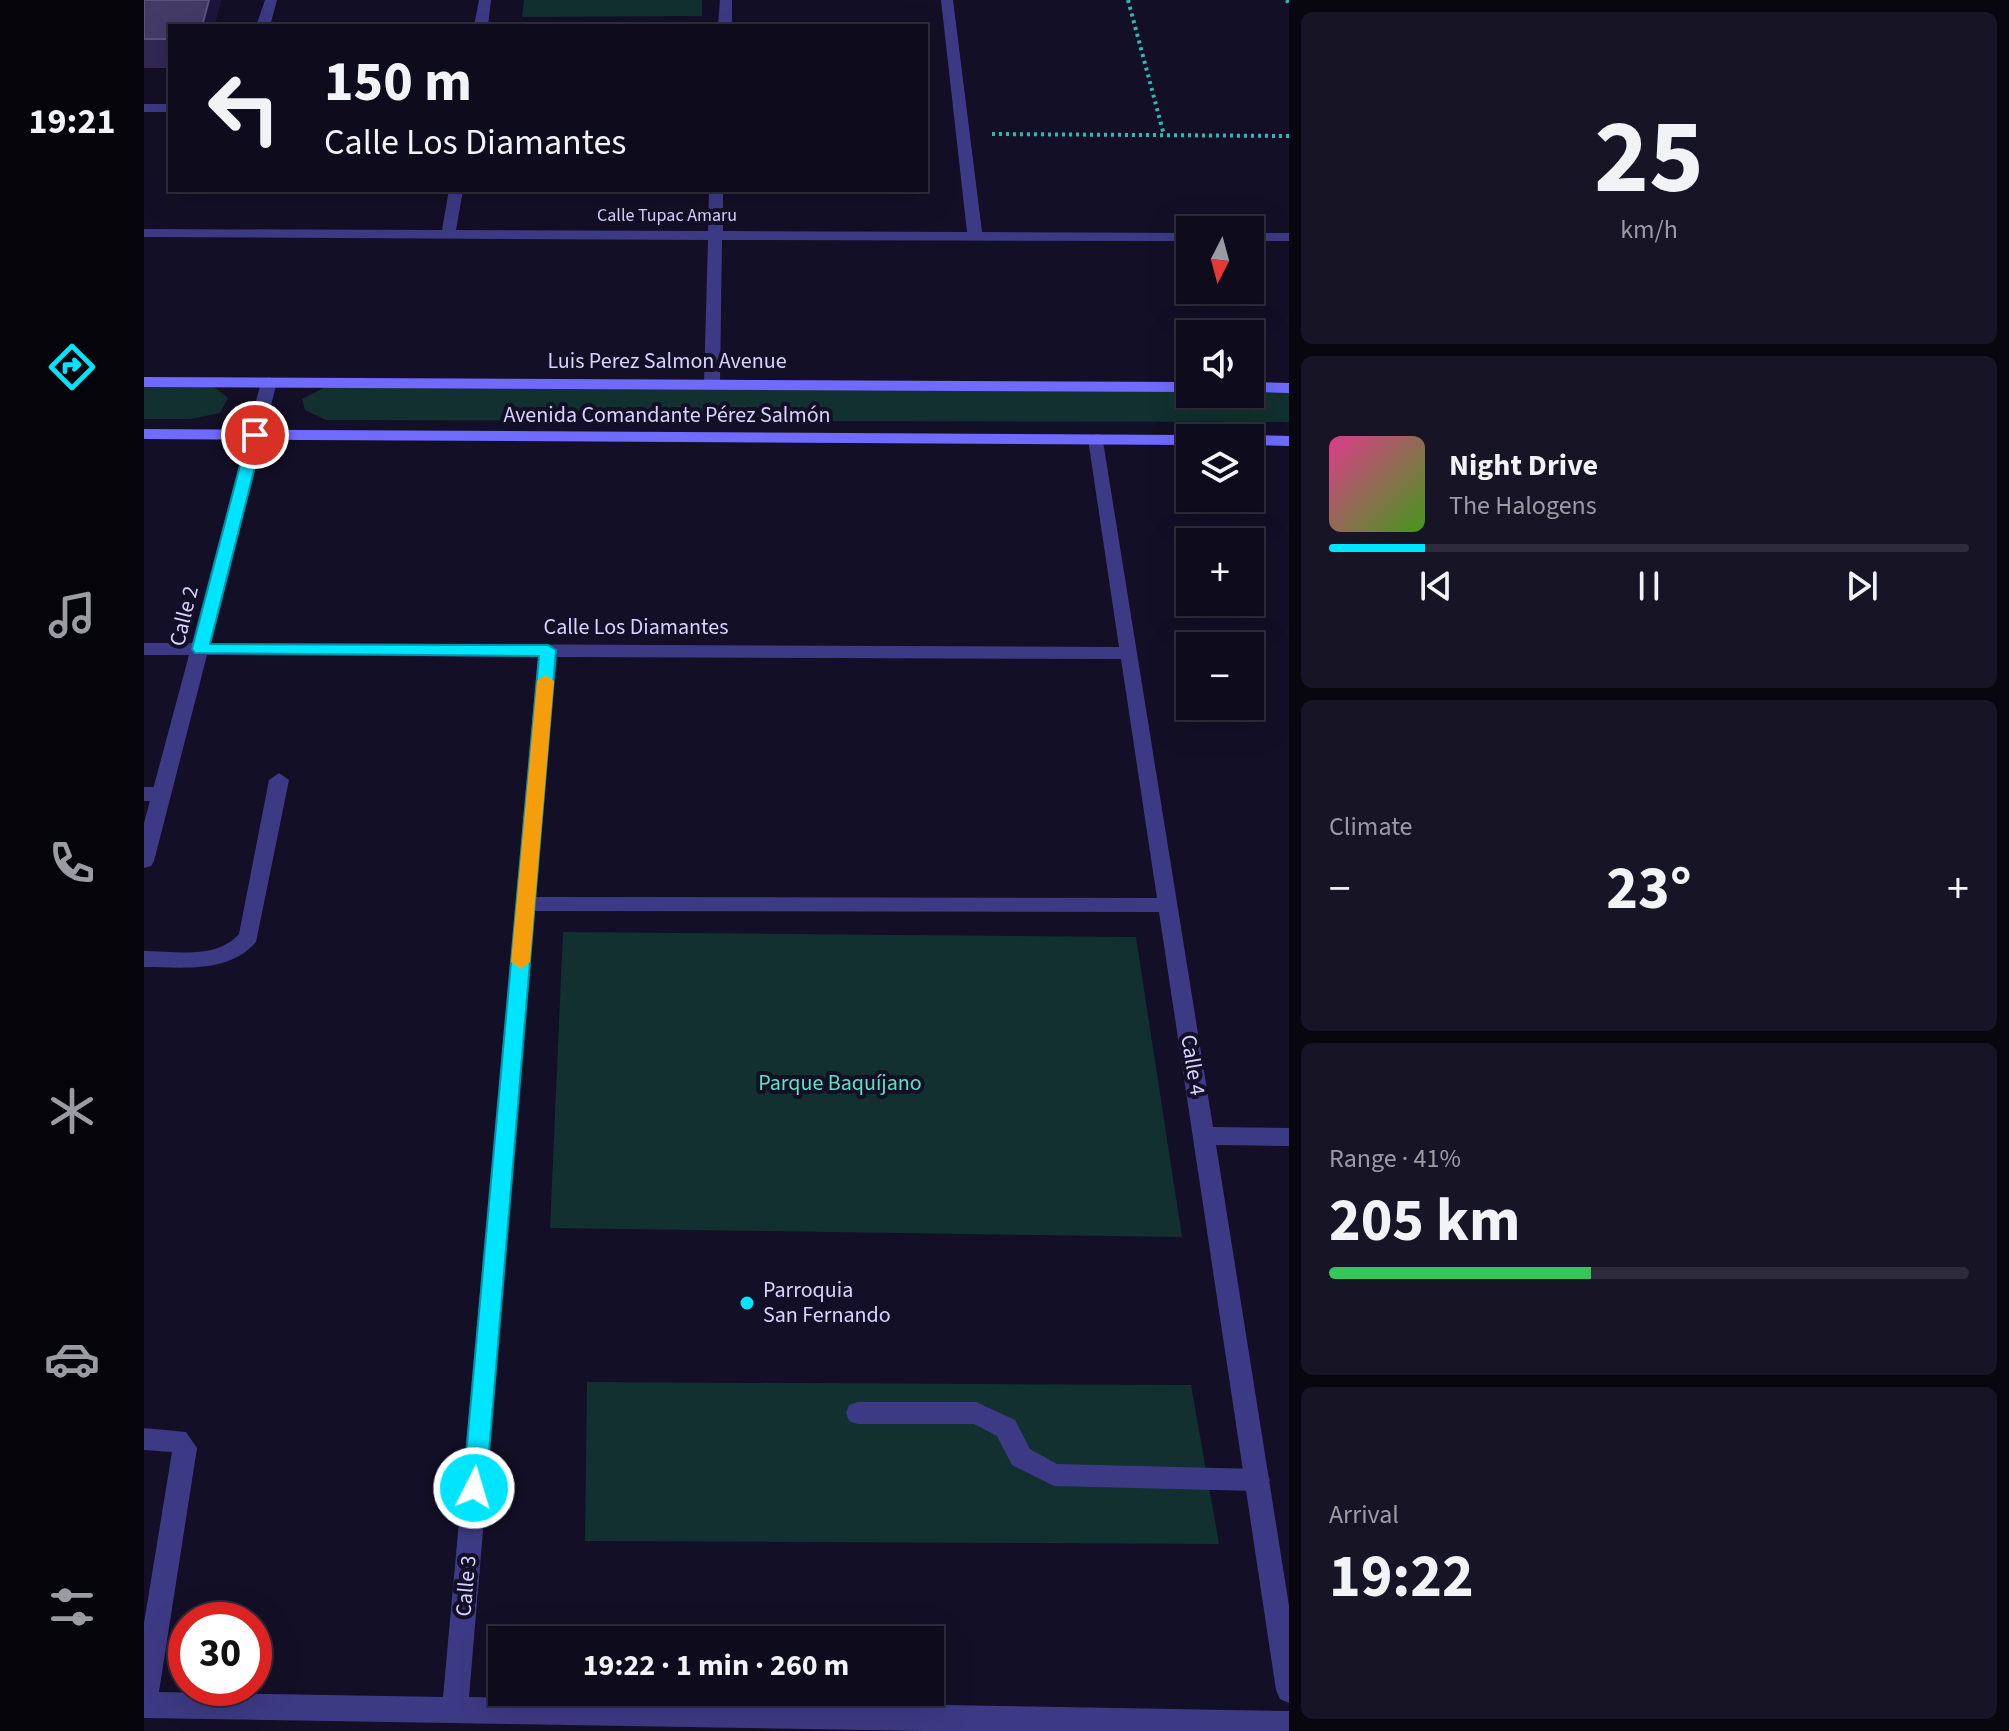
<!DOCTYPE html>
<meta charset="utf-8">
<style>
:root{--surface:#0e0b1c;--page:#171425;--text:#f1f3f6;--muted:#9b9ba3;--line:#2e2b3b;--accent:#00e5ff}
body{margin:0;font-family:"Source Sans 3",sans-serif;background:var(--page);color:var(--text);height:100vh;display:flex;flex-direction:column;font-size:30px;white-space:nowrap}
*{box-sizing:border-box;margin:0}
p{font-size:26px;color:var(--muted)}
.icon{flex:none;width:44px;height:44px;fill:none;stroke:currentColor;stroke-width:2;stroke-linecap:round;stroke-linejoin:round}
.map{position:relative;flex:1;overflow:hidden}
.panel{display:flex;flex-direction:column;gap:12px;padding:12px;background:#08060f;width:720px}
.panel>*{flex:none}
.banner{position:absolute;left:24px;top:24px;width:760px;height:168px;border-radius:0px;box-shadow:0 8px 32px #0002,0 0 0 2px var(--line);background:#0e0b1c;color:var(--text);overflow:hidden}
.needle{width:52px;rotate:186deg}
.controls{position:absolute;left:1032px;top:216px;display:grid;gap:16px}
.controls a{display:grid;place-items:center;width:88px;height:88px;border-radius:0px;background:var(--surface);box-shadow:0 8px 32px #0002,0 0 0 2px var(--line);font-size:40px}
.speed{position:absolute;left:24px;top:1602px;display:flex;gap:16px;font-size:40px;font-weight:700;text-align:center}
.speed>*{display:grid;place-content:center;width:104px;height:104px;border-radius:50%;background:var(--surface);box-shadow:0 8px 32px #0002,0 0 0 2px var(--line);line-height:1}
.speed .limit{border:12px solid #d22;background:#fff;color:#111}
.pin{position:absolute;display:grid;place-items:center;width:68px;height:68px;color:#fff;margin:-34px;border:4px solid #fff;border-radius:50%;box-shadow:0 2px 8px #0007}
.me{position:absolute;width:88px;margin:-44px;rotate:5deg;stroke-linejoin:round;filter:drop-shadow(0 0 6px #0008)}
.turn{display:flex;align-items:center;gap:28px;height:168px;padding:0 24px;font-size:36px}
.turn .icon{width:104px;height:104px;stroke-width:2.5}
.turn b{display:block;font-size:56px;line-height:68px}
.big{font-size:60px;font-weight:700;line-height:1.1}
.panel .widget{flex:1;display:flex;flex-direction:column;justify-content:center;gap:12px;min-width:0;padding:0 28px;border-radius:12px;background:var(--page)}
.panel .dial{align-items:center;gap:0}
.dial b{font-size:104px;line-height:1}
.song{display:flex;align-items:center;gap:24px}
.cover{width:96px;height:96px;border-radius:12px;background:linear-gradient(135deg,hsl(330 70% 55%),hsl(100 70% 35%))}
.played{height:8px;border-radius:4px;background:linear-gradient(90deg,var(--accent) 15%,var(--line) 15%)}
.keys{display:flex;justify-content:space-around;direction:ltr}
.heat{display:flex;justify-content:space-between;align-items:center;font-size:44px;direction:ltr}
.charge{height:12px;border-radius:6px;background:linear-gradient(90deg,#34c759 41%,var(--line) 0)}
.trip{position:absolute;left:344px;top:1626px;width:456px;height:80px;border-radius:0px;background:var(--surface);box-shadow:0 8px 32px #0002,0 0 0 2px var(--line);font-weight:700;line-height:80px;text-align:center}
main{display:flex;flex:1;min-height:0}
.dock{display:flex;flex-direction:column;width:144px;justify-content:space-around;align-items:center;background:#06040b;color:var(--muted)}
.dock .icon{width:56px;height:56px}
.dock .active{color:var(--accent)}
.dock b{font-size:36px;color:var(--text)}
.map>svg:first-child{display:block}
.green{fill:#12302f}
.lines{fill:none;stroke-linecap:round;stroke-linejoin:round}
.path{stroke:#2fb8b0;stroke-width:4;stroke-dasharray:3 4;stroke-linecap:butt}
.service{fill:#3d3a85;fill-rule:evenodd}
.minor{fill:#3d3a85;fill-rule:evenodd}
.secondary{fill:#6f6bff;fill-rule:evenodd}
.wall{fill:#312854}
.shaded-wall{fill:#1d163a}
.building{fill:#433a66;stroke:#5a527e;stroke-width:2}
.route{fill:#00e5ff;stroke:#0095a6;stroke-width:2}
.slow{fill:#f59e0b}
.poi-dot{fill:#00e5ff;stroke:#130f26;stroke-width:3}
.labels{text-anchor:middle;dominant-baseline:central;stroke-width:8;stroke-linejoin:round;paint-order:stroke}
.far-street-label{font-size:18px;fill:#d9d4ff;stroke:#130f26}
.street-label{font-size:22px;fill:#d9d4ff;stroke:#130f26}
.park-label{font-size:22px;fill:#5fe0c0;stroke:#130f26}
.poi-label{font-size:22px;fill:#d9d4ff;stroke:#130f26;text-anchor:start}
</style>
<main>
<nav class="dock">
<b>19:21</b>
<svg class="icon active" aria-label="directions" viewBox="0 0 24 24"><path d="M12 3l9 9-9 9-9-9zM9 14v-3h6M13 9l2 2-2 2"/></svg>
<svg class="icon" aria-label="music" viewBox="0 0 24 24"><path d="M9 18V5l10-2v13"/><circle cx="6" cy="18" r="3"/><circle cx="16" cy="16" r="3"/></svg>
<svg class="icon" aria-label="phone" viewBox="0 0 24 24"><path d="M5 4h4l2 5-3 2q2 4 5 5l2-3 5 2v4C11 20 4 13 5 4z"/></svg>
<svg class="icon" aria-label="climate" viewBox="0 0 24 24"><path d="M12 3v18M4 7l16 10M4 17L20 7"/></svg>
<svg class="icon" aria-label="car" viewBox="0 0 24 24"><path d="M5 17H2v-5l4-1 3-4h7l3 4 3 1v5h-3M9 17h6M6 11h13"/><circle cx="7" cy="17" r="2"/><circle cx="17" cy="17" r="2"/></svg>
<svg class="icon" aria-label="filters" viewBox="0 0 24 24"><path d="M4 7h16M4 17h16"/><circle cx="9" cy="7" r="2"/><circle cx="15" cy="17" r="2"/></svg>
</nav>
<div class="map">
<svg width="1145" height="1731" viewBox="0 0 1145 1731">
<rect width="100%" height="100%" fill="#130f26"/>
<path class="green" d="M380 0H558V16L378 17Z
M0 387H70L84 398 76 413 47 419H0Z
M182 387 1046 391V394L1145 392V422L182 420 161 410 158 399Z
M419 932 992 937 1038 1237 406 1228Z
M443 1382 1047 1385 1075 1544 441 1541Z"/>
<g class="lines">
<path class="path" d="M984 0 1020 135
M1143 0 1145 6
M848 134 1145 136"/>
<path class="service" d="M135 773 145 780 112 942C84 974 38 967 0 967V951C31 951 72 960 95 934L125 780Z
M0 787H17L27 794 17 801H0Z
M714 1402H832L871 1420 886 1449 913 1464 1113 1469 1122 1472 1126 1480 1122 1488 1113 1491 910 1486 868 1465 853 1436 830 1424H714L705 1421 702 1413 705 1405Z"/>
<path class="minor" d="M121 0H133L126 26H112Z
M335 0H347L344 26H330Z
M576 0H588V26H574Z
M797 0H809L838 232 1046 233V241L578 240 576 383 568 388 560 383 564 240 0 237V229L298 230 305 190H319L312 230 564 231 565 190H579V231L823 232Z
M0 104H26V112H0Z
M1106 233H1145V241H1106Z
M125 377 133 382 66 643 975 647 944 439 952 434 958 435 1069 1127 1145 1128V1146L1072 1145 1145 1606V1703L1136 1699 1132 1690 1015 912 391 911 325 1697 1145 1711V1731H780L0 1718V1623L28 1452 0 1450V1428L42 1432 53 1448 15 1692 299 1697 394 657 63 655 10 861 7 866 0 868V823L45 655H0V643H48L117 382ZM413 657 977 659 1013 898 392 897Z"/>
<path class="secondary" d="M0 377 1046 382V392L0 387Z
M1106 382 1145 383V393L1106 392Z
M0 429 1046 435 1053 438H1046V445L0 439Z
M1106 435 1145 436V446L1106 445V438H1099Z"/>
</g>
<path class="wall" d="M0 0H77L70 26H26V68H0Z"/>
<path class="shaded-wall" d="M65 0H77L70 26H58Z"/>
<path class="building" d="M0 0H65L58 26H26V39H0Z"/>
<path class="route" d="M111 430 119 435 66 644 404 645 412 650 342 1488 338 1495 330 1498 322 1495 319 1488 395 656 51 653 48 649 104 435Z"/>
<path class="slow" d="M401 675 410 681 386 962 377 969 367 962 393 681Z"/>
<circle class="poi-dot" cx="603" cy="1303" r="8"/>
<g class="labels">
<g class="far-street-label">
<text x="523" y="215">Calle Tupac Amaru</text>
</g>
<g class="street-label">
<text x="523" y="361">Luis Perez Salmon Avenue</text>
<text x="523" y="415">Avenida Comandante Pérez Salmón</text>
<text transform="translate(40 616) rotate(-76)">Calle 2</text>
<text x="492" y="627">Calle Los Diamantes</text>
<text transform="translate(1049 1065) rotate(81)">Calle 4</text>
<text transform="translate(322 1586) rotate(-85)">Calle 3</text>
</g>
<g class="park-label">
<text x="696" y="1083">Parque Baquíjano</text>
</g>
<g class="poi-label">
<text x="619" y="1290">Parroquia<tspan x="619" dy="25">San Fernando</tspan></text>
</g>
</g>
</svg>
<div class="controls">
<a><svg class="needle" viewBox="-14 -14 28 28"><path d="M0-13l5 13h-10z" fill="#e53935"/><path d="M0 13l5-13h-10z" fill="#9b9ba3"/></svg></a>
<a><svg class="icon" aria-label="sound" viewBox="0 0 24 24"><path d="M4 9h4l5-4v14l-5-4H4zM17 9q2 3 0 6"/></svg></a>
<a><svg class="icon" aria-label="layers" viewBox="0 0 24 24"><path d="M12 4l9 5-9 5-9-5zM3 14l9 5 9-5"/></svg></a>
<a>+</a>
<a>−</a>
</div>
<div class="speed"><div class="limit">30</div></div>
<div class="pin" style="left:111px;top:435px;background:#d93025"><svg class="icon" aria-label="arrive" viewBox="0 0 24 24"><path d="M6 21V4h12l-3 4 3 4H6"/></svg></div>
<svg class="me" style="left:330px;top:1488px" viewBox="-20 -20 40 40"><circle r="17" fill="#00e5ff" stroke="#fff" stroke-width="3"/><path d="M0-11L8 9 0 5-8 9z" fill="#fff"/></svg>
<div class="trip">19:22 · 1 min · 260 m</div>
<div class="banner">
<div class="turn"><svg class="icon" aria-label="left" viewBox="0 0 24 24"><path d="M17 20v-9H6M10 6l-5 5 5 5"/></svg><div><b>150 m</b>Calle Los Diamantes</div></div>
</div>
</div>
<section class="panel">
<div class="widget dial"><b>25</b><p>km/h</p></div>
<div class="widget">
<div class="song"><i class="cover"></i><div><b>Night Drive</b><p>The Halogens</p></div></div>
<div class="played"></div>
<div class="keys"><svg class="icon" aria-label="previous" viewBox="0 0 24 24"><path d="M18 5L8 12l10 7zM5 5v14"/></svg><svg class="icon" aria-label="pause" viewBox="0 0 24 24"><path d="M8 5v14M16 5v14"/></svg><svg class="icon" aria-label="next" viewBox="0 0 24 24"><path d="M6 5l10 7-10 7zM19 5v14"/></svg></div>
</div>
<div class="widget"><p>Climate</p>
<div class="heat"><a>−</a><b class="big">23°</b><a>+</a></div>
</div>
<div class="widget"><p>Range · 41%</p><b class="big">205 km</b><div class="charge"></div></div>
<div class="widget"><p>Arrival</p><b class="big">19:22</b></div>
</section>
</main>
